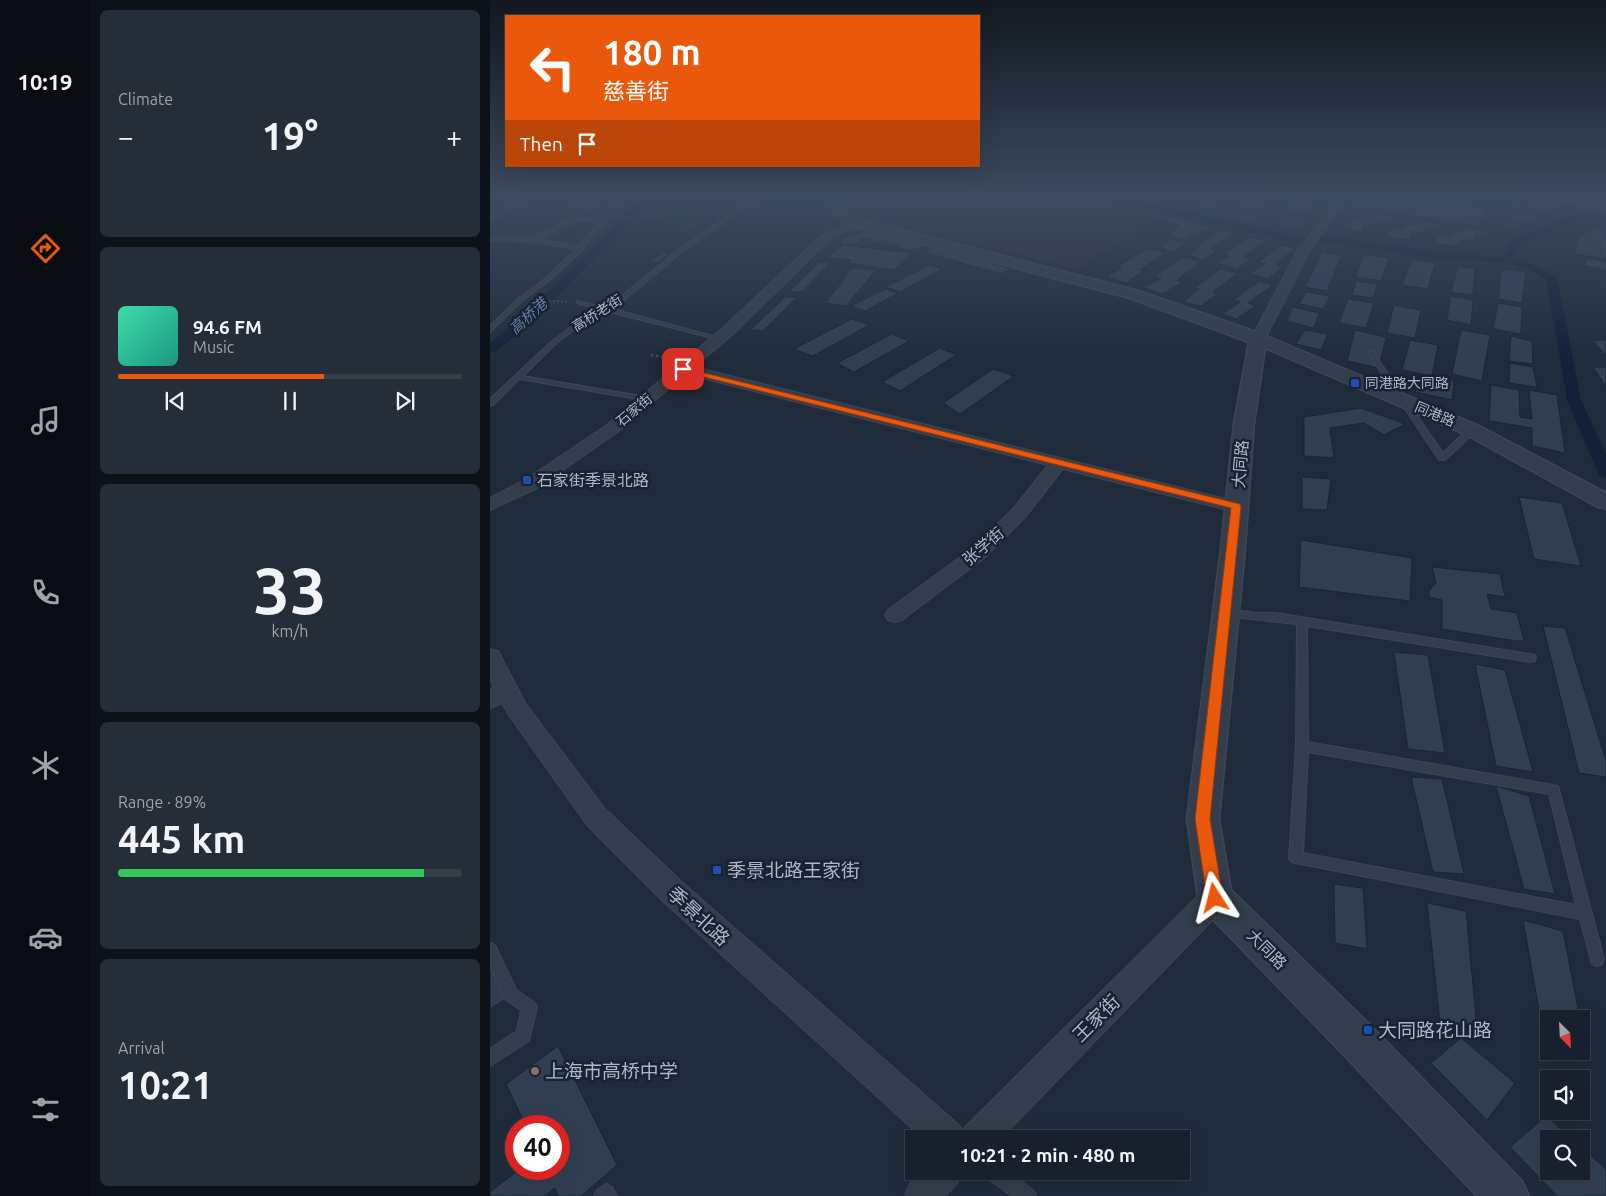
<!DOCTYPE html>
<meta charset="utf-8">
<style>
:root{--surface:#17202c;--page:#242d38;--text:#f1f3f6;--muted:#9ea3a9;--line:#363e48;--accent:#ea580c}
body{margin:0;font-family:Ubuntu,"Noto Sans SC",sans-serif;background:var(--page);color:var(--text);height:100vh;display:flex;flex-direction:column;font-size:19px;white-space:nowrap}
*{box-sizing:border-box;margin:0}
p{font-size:16px;color:var(--muted)}
.icon{flex:none;width:28px;height:28px;fill:none;stroke:currentColor;stroke-width:2;stroke-linecap:round;stroke-linejoin:round}
.map{position:relative;flex:1;overflow:hidden}
.drawer{display:flex;flex-direction:column;gap:10px;padding:10px;background:#0d1218;width:400px}
.drawer>*{flex:none}
.hud{position:absolute;left:15px;top:15px;width:475px;height:152px;border-radius:0px;box-shadow:0 5px 20px #0002,0 0 0 1px var(--line);background:#ea580c;color:#fff;overflow:hidden}
.needle{width:32px;rotate:156deg}
.buttons{position:absolute;left:1050px;top:1010px;display:grid;gap:10px}
.buttons a{display:grid;place-items:center;width:50px;height:50px;border-radius:0px;background:var(--surface);box-shadow:0 5px 20px #0002,0 0 0 1px var(--line);font-size:25px}
.speed{position:absolute;left:15px;top:1115px;display:flex;gap:10px;font-size:25px;font-weight:700;text-align:center}
.speed>*{display:grid;place-content:center;width:65px;height:65px;border-radius:50%;background:var(--surface);box-shadow:0 5px 20px #0002,0 0 0 1px var(--line);line-height:1}
.speed .limit{border:8px solid #d22;background:#fff;color:#111}
.pin{position:absolute;display:grid;place-items:center;width:42px;height:42px;color:#fff;margin:-21px;border-radius:10px;box-shadow:0 2px 8px #0006}
.me{position:absolute;width:55px;margin:-28px;rotate:351deg;stroke-linejoin:round;filter:drop-shadow(0 0 4px #0008)}
.turn{display:flex;align-items:center;gap:18px;height:105px;padding:0 15px;font-size:22px}
.turn .icon{width:65px;height:65px;stroke-width:2.5}
.turn b{display:block;font-size:35px;line-height:42px}
.then{display:flex;align-items:center;height:48px;padding:0 15px;background:#0003;gap:10px;font-size:19px}
.big{font-size:38px;font-weight:600;line-height:1.1}
.drawer .card{flex:1;display:flex;flex-direction:column;justify-content:center;gap:8px;min-width:0;padding:0 18px;border-radius:8px;background:var(--page)}
.drawer .dial{align-items:center;gap:0}
.dial b{font-size:65px;line-height:1}
.song{display:flex;align-items:center;gap:15px}
.cover{width:60px;height:60px;border-radius:8px;background:linear-gradient(135deg,hsl(160 70% 55%),hsl(170 70% 35%))}
.played{height:5px;border-radius:2px;background:linear-gradient(90deg,var(--accent) 60%,var(--line) 60%)}
.keys{display:flex;justify-content:space-around;direction:ltr}
.heat{display:flex;justify-content:space-between;align-items:center;font-size:28px;direction:ltr}
.charge{height:8px;border-radius:4px;background:linear-gradient(90deg,#34c759 89%,var(--line) 0)}
.trip{position:absolute;left:415px;top:1130px;width:285px;height:50px;border-radius:0px;background:var(--surface);box-shadow:0 5px 20px #0002,0 0 0 1px var(--line);font-weight:600;line-height:50px;text-align:center}
main{display:flex;flex:1;min-height:0}
.tab-bar{display:flex;flex-direction:column;width:90px;justify-content:space-around;align-items:center;background:#090d12;color:var(--muted)}
.tab-bar .icon{width:35px;height:35px}
.tab-bar .active{color:var(--accent)}
.tab-bar b{font-size:22px;color:var(--text)}
.map>svg:first-child{display:block}
.medical{fill:#2e2b3c}
.lines{fill:none;stroke-linecap:round;stroke-linejoin:round}
.canal{fill:#122139;fill-rule:evenodd}
.building{fill:#313e52;stroke:#1a2432}
.service-casing{stroke:#3c4655;stroke-width:2}
.minor-casing{stroke:#3c4655;stroke-width:2}
.tertiary-casing{stroke:#3c4655;stroke-width:3}
.secondary-casing{stroke:#3c4655;stroke-width:2}
.path-far1{stroke:#3a5254;stroke-width:2;stroke-dasharray:2 2;stroke-linecap:butt}
.path{stroke:#3a5254;stroke-width:2.5;stroke-dasharray:2.5 2.5;stroke-linecap:butt}
.service{fill:#333d4b;fill-rule:evenodd}
.minor{fill:#333d4b;fill-rule:evenodd}
.tertiary{fill:#333d4b;fill-rule:evenodd}
.secondary{fill:#404b5f;fill-rule:evenodd}
.route{fill:#ea580c;stroke:#983908}
.transit-dot{fill:#1a4fb4;stroke:#182230;stroke-width:2}
.education-dot{fill:#8d6e63;stroke:#182230;stroke-width:2}
.labels{text-anchor:middle;dominant-baseline:central;stroke-width:5;stroke-linejoin:round;paint-order:stroke}
.far-street-label{font-size:14px;fill:#adb7c8;stroke:#182230}
.far-poi-label{font-size:14px;fill:#adb7c8;stroke:#182230;text-anchor:start}
.far-water-label{font-size:15px;font-style:italic;fill:#6380aa;stroke:#182230}
.street-label{font-size:16px;fill:#adb7c8;stroke:#182230}
.poi-label{font-size:16px;fill:#adb7c8;stroke:#182230;text-anchor:start}
.near-poi-label{font-size:19px;fill:#adb7c8;stroke:#182230;text-anchor:start}
.near-street-label{font-size:19px;fill:#adb7c8;stroke:#182230}
</style>
<main>
<nav class="tab-bar">
<b>10:19</b>
<svg class="icon active" aria-label="directions" viewBox="0 0 24 24"><path d="M12 3l9 9-9 9-9-9zM9 14v-3h6M13 9l2 2-2 2"/></svg>
<svg class="icon" aria-label="music" viewBox="0 0 24 24"><path d="M9 18V5l10-2v13"/><circle cx="6" cy="18" r="3"/><circle cx="16" cy="16" r="3"/></svg>
<svg class="icon" aria-label="phone" viewBox="0 0 24 24"><path d="M5 4h4l2 5-3 2q2 4 5 5l2-3 5 2v4C11 20 4 13 5 4z"/></svg>
<svg class="icon" aria-label="climate" viewBox="0 0 24 24"><path d="M12 3v18M4 7l16 10M4 17L20 7"/></svg>
<svg class="icon" aria-label="car" viewBox="0 0 24 24"><path d="M5 17H2v-5l4-1 3-4h7l3 4 3 1v5h-3M9 17h6M6 11h13"/><circle cx="7" cy="17" r="2"/><circle cx="17" cy="17" r="2"/></svg>
<svg class="icon" aria-label="filters" viewBox="0 0 24 24"><path d="M4 7h16M4 17h16"/><circle cx="9" cy="7" r="2"/><circle cx="15" cy="17" r="2"/></svg>
</nav>
<section class="drawer">
<div class="card"><p>Climate</p>
<div class="heat"><a>−</a><b class="big">19°</b><a>+</a></div>
</div>
<div class="card">
<div class="song"><i class="cover"></i><div><b>94.6 FM</b><p>Music</p></div></div>
<div class="played"></div>
<div class="keys"><svg class="icon" aria-label="previous" viewBox="0 0 24 24"><path d="M18 5L8 12l10 7zM5 5v14"/></svg><svg class="icon" aria-label="pause" viewBox="0 0 24 24"><path d="M8 5v14M16 5v14"/></svg><svg class="icon" aria-label="next" viewBox="0 0 24 24"><path d="M6 5l10 7-10 7zM19 5v14"/></svg></div>
</div>
<div class="card dial"><b>33</b><p>km/h</p></div>
<div class="card"><p>Range · 89%</p><b class="big">445 km</b><div class="charge"></div></div>
<div class="card"><p>Arrival</p><b class="big">10:21</b></div>
</section>
<div class="map">
<svg width="1116" height="1196" viewBox="0 0 1116 1196">
<rect width="100%" height="100%" fill="#1f2b3b"/>
<path class="medical" d="M355 196H583L581 199 624 204 673 214 587 269 383 219 365 210 356 202Z"/>
<g class="lines">
<path class="canal" d="M154 196H165L39 325 5 352 0 353V343L31 319Z
M581 196C656 196 729 221 801 235 816 238 832 236 847 238 902 245 957 254 1013 257L1023 239 1116 203V209L1031 243 1022 258 1046 266 1067 277 1091 400 1116 455V478L1110 476 1108 473 1077 400 1056 279 1038 270 1015 263 958 260 844 244 804 242 651 208 586 199Z"/>
</g>
<path class="building" d="M712 196H716L728 198 721 205 705 203Z
M757 196H765L780 199 773 209 749 205Z
M815 196H834L829 202 812 200Z
M873 196H912L997 208 990 226 866 208Z
M958 196 971 198V201L930 197Z
M1016 196H1028L1039 200 1028 205 1010 199Z
M806 201 826 204 817 216 797 213Z
M1048 203 1071 210 1058 216 1036 209Z
M748 208 773 212 763 223 739 218Z
M1026 210 1051 217 1037 223 1014 216Z
M884 213 904 216 901 222 892 221 890 226 878 224V226L874 225 872 232 851 229 857 220 867 221 870 217 880 218Z
M796 214 818 218 810 229 785 225Z
M676 216 718 227 694 240 680 237 684 234 678 233 690 225 670 220Z
M927 220 952 224 948 230 937 228 936 233 922 231 920 240 895 237 904 227 913 228 916 224 926 225Z
M1022 221 1036 225 1022 231 1011 227Z
M200 223 213 224 210 226H203L197 230H204L201 232H188Z
M1116 224V259L1084 254 1088 237Z
M977 228 998 231 997 237 985 236 984 241 972 239 968 247 943 243 950 234 962 236 965 231 975 232Z
M387 230 391 235 401 234 405 238 414 237 419 242 430 241 438 247 415 251 409 245 401 246 396 241 385 243 381 238 371 240 365 245 349 244 357 235Z
M731 230 745 233 720 248 727 251 712 260 699 255 709 248 705 247Z
M760 237 777 241 754 256 761 259 747 269 727 263 739 256 733 254Z
M681 239 697 243 683 252 669 247Z
M352 245 422 253 404 270 358 263 361 260 337 258Z
M793 245 806 248 785 264 793 267 778 279 760 273 775 264 768 262Z
M445 247 521 269 511 274 433 252Z
M658 248 675 253 650 270 654 271 636 283 617 277 631 268 627 267Z
M174 252 180 253 168 263 160 262Z
M832 252 852 255 837 291 815 287Z
M874 254 899 258 891 281 865 277Z
M693 257 711 262 687 280 693 282 672 294 654 288 671 278 665 276Z
M922 259 945 263 938 289 912 285Z
M329 262 340 263 312 292H299Z
M439 265 452 269 410 292 396 287Z
M968 266 985 269 983 295 961 292Z
M362 268 386 270 356 306 336 303Z
M730 269 748 273 723 292 727 294 711 306 693 302 709 289 704 288Z
M1012 269 1036 272 1032 303 1008 299Z
M769 281 783 285 758 303 766 306 746 319 732 314 750 302 743 300Z
M866 281 888 284 883 298 862 295Z
M395 289 408 293 375 311 361 306Z
M816 292 840 296 833 309 809 304Z
M961 296 983 300 981 325 957 320Z
M295 297H307L273 331 260 330Z
M858 299 884 303 876 328 849 323Z
M1008 303 1032 307 1031 334 1003 329Z
M904 305 931 310 925 338 897 333Z
M803 307 829 313 824 328 797 321Z
M362 319 379 325 323 356 304 349Z
M815 330 838 334 831 350 806 344Z
M865 330 896 337 889 368 857 361Z
M971 330 1000 335 992 381 962 374Z
M402 334 419 341 364 372 347 363Z
M1021 336 1042 341 1043 364 1019 361Z
M920 340 948 345 942 376 912 370Z
M1103 340H1116V354H1114Z
M450 348 466 355 410 391 392 382Z
M1020 363 1043 367 1047 387 1019 383Z
M1103 367H1116V384H1114Z
M503 369 524 376 470 414 453 403Z
M929 375 964 381 962 400 925 392Z
M1001 385 1029 390 1030 417 1042 419 1039 390 1067 395 1075 453 1042 446V428L999 421Z
M871 408 915 424 894 435 874 423 840 428 844 458 814 456V417Z
M812 477 841 479 837 510 812 509Z
M1029 497 1072 503 1091 566 1044 559Z
M811 540 922 558 920 601 809 587Z
M942 567 1010 574 1015 597 997 594 1001 609 1027 613 1034 641H1026L952 629V600L939 597V591L946 583Z
M1053 626 1075 628 1116 761V777L1089 773Z
M904 652 938 655 955 753 918 749Z
M985 664 1015 670 1043 772 1006 766Z
M921 777 952 779 974 874 943 872Z
M1006 786 1039 796 1065 894 1034 889Z
M844 884 873 888 877 949 845 943Z
M937 903 976 911 987 1027 950 1022Z
M1033 920 1073 931 1090 1019H1059V1050L1056 1049Z
M0 965 16 999 0 1009Z
M1091 1025 1097 1056 1068 1051H1091Z
M971 1038 1025 1083 997 1120 941 1063Z
M68 1046 127 1165 91 1196H68L65 1188 55 1196H0V1192L30 1169H69V1126H36L16 1084Z
M1056 1116 1082 1139H1059V1171H1091V1147L1116 1169V1196H1067L1020 1147Z"/>
<g class="lines">
<g class="service-casing">
<path id="service" d="M42 196H65L105 200 113 196H119L108 203 92 217 112 218 132 196H137L129 204 89 253 60 280 33 300 0 332V326L29 298 56 278 86 249 43 242 0 240V236L42 238 85 217 102 203 48 197 0 220V216ZM88 220 109 221 89 246 49 239Z
M266 196H272L192 252 123 309 230 338V340L120 312 97 320 65 344 33 376 157 397H160V401L29 379 3 405H0V399L61 342 93 318 113 310 87 303V301L117 308 188 250Z
M1099 261 1116 264V268L1097 264V262Z
M879 352H883L953 453 979 428H985V432L955 460H949L878 353Z
M736 609 767 613H786L1045 655 1046 658 1045 661 1041 662 817 626 818 742 1068 786 1114 959 1112 964 1107 966 1102 964 1090 919 801 862 799 858 806 746 807 624 732 616 731 613ZM818 752 1059 794 1086 905 813 853Z
M0 943 5 945 26 990 44 1002 47 1007 39 1041 0 1066V1049L27 1031 31 1010 16 1000 0 966Z
M494 1171H517L543 1190 546 1196H522L496 1177Z
M116 1184 122 1187 127 1196H104L107 1190Z"/>
</g>
<g class="minor-casing">
<path id="minor" d="M849 196H859L820 250 775 339 773 342H763L761 339 808 250Z
M366 219 371 222 370 224 340 239 243 334 204 367 752 503 755 507 752 511 746 512 573 469 536 516 494 558 412 620 405 622 398 620 395 615 398 610 480 550 524 508 558 465 196 374 129 431 47 488 0 510V498L35 480 117 425 233 328 332 235Z
M0 649 8 651 35 703 115 809 194 884 471 1127 473 1133 475 1127 715 889 725 885 735 889 739 898 735 907 510 1139H434L174 902 97 825 19 715 12 703 0 708V689L4 687 0 678Z
M431 1171H472L467 1183 455 1196H415L420 1184Z"/>
</g>
<g class="tertiary-casing">
<path id="tertiary" d="M334 196H346L354 210 371 219 652 292 774 335 989 426 1116 493V509L1108 507 975 434 775 348 764 423 755 548 729 819 741 890 881 1026 1032 1181 1039 1196H987L853 1054 713 909 708 898 697 819 731 548 744 423 759 342 640 298 361 225 345 215Z"/>
</g>
<g class="secondary-casing">
<path id="secondary" d="M1059 196H1082L1116 206V214L1061 199Z"/>
</g>
<path class="path-far1" d="M127 219H174L213 223
M47 300 79 302"/>
<path class="path" d="M161 355 183 359"/>
<use href="#service" class="service"/>
<use href="#minor" class="minor"/>
<use href="#tertiary" class="tertiary"/>
<use href="#secondary" class="secondary"/>
</g>
<linearGradient id="sky" x2="0" y2="1"><stop stop-color="#111820"/><stop offset="0.54" stop-color="#3c4a60"/><stop offset="1" stop-color="#3c4a60" stop-opacity="0"/></linearGradient>
<rect width="1116" height="364" fill="url(#sky)"/>
<path class="route" d="M190 367 750 504 751 507 720 819 733 898 731 903 725 906 720 903 717 898 705 819 741 508 190 371Z"/>
<g class="transit-dot">
<rect x="860" y="378" width="10" height="10" rx="2.5"/>
<rect x="32" y="475" width="10" height="10" rx="2.5"/>
<rect x="222" y="865" width="10" height="10" rx="2.5"/>
<rect x="873" y="1025" width="10" height="10" rx="2.5"/>
</g>
<circle class="education-dot" cx="45" cy="1071" r="5"/>
<g class="labels">
<g class="far-street-label">
<text transform="translate(107 313) rotate(-32)">高桥老街</text>
<text transform="translate(144 410) rotate(-40)">石家街</text>
<text transform="translate(945 414) rotate(23)">同港路</text>
</g>
<g class="far-poi-label">
<text x="875" y="383">同港路大同路</text>
</g>
<g class="far-water-label">
<text transform="translate(38 316) rotate(-43)">高桥港</text>
</g>
<g class="street-label">
<text transform="translate(750 464) rotate(-85)">大同路</text>
<text transform="translate(493 546) rotate(-41)">张学街</text>
<text transform="translate(777 949) rotate(45)">大同路</text>
</g>
<g class="poi-label">
<text x="47" y="480">石家街季景北路</text>
</g>
<g class="near-poi-label">
<text x="237" y="870">季景北路王家街</text>
<text x="888" y="1030">大同路花山路</text>
<text x="55" y="1071">上海市高桥中学</text>
</g>
<g class="near-street-label">
<text transform="translate(209 916) rotate(43)">季景北路</text>
<text transform="translate(606 1018) rotate(-45)">王家街</text>
</g>
</g>
</svg>
<div class="buttons">
<a><svg class="needle" viewBox="-14 -14 28 28"><path d="M0-13l5 13h-10z" fill="#e53935"/><path d="M0 13l5-13h-10z" fill="#9ea3a9"/></svg></a>
<a><svg class="icon" aria-label="sound" viewBox="0 0 24 24"><path d="M4 9h4l5-4v14l-5-4H4zM17 9q2 3 0 6"/></svg></a>
<a><svg class="icon" aria-label="search" viewBox="0 0 24 24"><circle cx="10" cy="10" r="6"/><path d="M15 15l6 6"/></svg></a>
</div>
<div class="speed"><div class="limit">40</div></div>
<div class="pin" style="left:193px;top:369px;background:#d93025"><svg class="icon" aria-label="arrive" viewBox="0 0 24 24"><path d="M6 21V4h12l-3 4 3 4H6"/></svg></div>
<svg class="me" style="left:725px;top:898px" viewBox="-20 -20 40 40"><path d="M0-17L14 15 0 8-14 15z" fill="#ea580c" stroke="#fff" stroke-width="4"/></svg>
<div class="trip">10:21 · 2 min · 480 m</div>
<div class="hud">
<div class="turn"><svg class="icon" aria-label="left" viewBox="0 0 24 24"><path d="M17 20v-9H6M10 6l-5 5 5 5"/></svg><div><b>180 m</b>慈善街</div></div>
<div class="then">Then<svg class="icon" aria-label="arrive" viewBox="0 0 24 24"><path d="M6 21V4h12l-3 4 3 4H6"/></svg></div>
</div>
</div>
</main>
